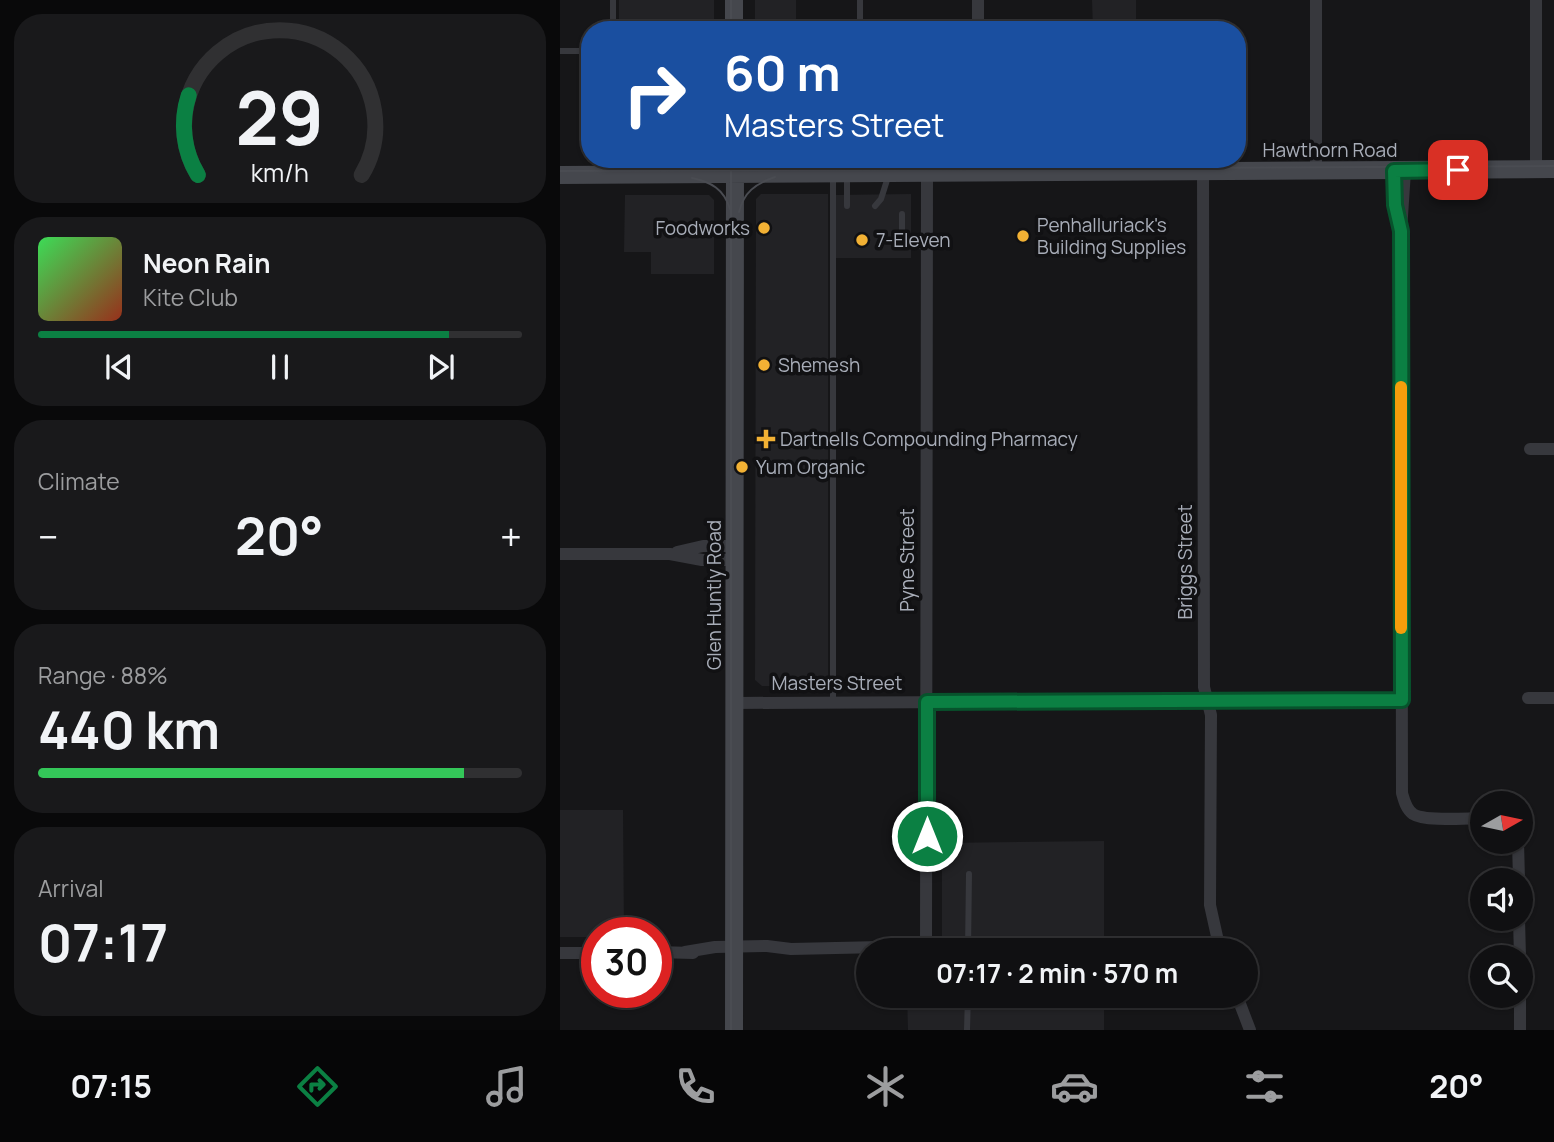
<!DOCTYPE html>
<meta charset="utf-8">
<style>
:root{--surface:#101012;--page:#19191b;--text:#f1f3f6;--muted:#9c9d9f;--line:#303032;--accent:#0b8043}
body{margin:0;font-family:Manrope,sans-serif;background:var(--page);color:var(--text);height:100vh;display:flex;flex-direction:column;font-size:26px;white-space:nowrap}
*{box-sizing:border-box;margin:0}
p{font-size:23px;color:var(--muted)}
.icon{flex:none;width:38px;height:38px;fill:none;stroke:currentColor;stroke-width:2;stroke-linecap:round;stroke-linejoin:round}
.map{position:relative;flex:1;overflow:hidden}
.side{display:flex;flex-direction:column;gap:14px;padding:14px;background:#09090a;width:560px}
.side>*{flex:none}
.banner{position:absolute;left:21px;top:21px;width:665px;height:147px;border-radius:28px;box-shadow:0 2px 5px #0004,0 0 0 2px var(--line);background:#1a4fa0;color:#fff;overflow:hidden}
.needle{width:46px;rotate:81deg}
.tools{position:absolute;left:910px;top:791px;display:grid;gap:14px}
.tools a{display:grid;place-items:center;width:63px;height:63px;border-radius:50%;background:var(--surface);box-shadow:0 2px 5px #0004,0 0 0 2px var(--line);font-size:35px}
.speed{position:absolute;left:21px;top:917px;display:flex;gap:14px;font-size:35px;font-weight:700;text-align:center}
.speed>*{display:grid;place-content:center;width:91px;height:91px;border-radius:50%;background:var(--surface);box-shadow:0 2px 5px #0004,0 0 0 2px var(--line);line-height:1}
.speed .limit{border:10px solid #d22;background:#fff;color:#111}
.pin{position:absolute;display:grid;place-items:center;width:60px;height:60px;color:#fff;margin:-30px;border-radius:14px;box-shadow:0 4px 10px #0006}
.me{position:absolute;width:77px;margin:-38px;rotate:0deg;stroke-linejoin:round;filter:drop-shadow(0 0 5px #0008)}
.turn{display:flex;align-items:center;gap:24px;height:147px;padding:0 28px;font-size:32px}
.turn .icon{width:91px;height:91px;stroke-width:2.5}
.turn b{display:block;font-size:49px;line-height:60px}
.big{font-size:52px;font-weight:700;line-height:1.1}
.side .tile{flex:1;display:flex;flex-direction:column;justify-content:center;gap:10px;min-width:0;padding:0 24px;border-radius:28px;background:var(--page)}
.side .dial{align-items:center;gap:0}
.dial svg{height:182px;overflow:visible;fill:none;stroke:var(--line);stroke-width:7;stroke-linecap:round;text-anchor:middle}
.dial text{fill:var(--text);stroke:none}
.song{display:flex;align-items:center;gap:21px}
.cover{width:84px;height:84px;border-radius:10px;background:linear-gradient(135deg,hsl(130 70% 55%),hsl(10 70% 35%))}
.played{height:7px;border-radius:4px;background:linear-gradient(90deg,var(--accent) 85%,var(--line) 85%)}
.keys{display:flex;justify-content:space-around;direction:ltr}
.heat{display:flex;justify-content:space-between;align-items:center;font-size:38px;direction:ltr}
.charge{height:10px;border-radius:5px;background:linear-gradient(90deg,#34c759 88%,var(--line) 0)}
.trip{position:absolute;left:296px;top:938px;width:402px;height:70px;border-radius:35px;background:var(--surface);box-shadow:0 2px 5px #0004,0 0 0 2px var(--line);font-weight:700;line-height:70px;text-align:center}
.tabs{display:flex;height:112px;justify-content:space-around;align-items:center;background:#060607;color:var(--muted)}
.tabs .icon{width:49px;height:49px}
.tabs .current{color:var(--accent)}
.tabs b{font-size:32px;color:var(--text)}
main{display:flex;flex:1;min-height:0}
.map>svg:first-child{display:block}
.built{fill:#222225}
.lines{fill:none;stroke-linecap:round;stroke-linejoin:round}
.lane{stroke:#37383d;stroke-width:6}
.street{stroke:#37383d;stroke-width:12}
.secondary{stroke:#45474d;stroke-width:18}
.tram{stroke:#4a4c52;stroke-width:2}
.route-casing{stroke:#07532c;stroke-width:18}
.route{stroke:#0b8043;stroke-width:12}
.slow{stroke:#f59e0b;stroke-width:12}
.poi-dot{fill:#f2b134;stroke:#111113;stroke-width:2.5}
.labels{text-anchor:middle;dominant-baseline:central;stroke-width:7;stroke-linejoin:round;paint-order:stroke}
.street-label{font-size:19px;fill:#a8adb8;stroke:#111113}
.poi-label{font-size:19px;fill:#a8adb8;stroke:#111113;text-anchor:start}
</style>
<main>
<section class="side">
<div class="tile dial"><svg viewBox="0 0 100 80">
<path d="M14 69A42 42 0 1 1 86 69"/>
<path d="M14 69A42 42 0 0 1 10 34" stroke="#0b8043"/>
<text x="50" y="56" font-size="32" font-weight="700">29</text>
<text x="50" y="72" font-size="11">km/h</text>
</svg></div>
<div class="tile">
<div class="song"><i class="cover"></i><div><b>Neon Rain</b><p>Kite Club</p></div></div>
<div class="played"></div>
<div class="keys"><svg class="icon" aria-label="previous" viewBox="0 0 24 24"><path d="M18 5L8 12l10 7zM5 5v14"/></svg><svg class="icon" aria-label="pause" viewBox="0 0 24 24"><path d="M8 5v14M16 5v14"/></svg><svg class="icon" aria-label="next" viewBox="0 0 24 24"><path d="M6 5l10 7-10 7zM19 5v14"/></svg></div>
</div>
<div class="tile"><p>Climate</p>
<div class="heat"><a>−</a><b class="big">20°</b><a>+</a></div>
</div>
<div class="tile"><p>Range · 88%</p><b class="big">440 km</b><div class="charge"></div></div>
<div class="tile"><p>Arrival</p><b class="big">07:17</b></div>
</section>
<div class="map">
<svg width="994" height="1030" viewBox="0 0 994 1030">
<rect width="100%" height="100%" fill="#161618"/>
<path class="built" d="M59 0H154V30H59Z
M195 0H236V30H195Z
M532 0H576V30H533Z
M201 194H268V686H202L195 680 196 199Z
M351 194V258H275L274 195Z
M65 195H149L154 200V274H91V252H64Z
M0 810H63L64 933H37V937H0Z
M544 841V950H382V843Z
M347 996H544V1030H348Z"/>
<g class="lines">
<path class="lane" d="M300 0V30
M53 30V0
M0 51H30
M273 176V702
M287 176V206
M315 206 321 199 328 177
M342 214V240L352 245 367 247
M408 950 409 874
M407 1030 408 996"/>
<path class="street" d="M418 0V30
M976 0V169
M756 171V0
M834 171 835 205 839 221
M845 171 841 231 842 793C844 800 846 809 853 814 865 822 907 818 922 818
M643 172 644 687 651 715 650 905 660 950
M970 449H994
M117 552 143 546H175
M0 554H110L142 560H175
M968 698H994
M175 703 842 700
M958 842 959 880
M959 919 960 957
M96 952 133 953
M125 952 155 947 207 946 231 949 366 946 367 173
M0 953H37
M677 996 690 1030
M960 996V1030"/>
<path class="secondary" d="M174 0V30
M0 175 994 169
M174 1030 175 159"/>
<path class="tram" d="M171 0V30
M0 171 994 166
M132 178C151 182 164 189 170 209
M179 212C184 192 195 184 215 177
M171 1030V159"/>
</g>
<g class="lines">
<g class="route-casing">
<path id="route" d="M367 836V702L842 700 841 231 835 205 834 171 898 170"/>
</g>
<use href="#route" class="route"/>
<path class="slow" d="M841 387V628"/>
</g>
<g class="poi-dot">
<circle cx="204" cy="228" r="7"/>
<circle cx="463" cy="236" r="7"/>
<circle cx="302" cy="240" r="7"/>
<circle cx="204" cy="365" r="7"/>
<path d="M202.5 428.5h7v7h7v7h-7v7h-7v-7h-7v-7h7z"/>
<circle cx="182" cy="467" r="7"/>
</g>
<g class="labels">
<g class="street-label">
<text x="770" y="150">Hawthorn Road</text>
<text transform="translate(347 560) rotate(-90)">Pyne Street</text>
<text transform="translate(625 562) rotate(-90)">Briggs Street</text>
<text transform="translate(154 595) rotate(-90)">Glen Huntly Road</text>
<text x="277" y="683">Masters Street</text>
</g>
<g class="poi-label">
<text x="477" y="225">Penhalluriack's<tspan x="477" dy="22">Building Supplies</tspan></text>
<text x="190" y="228" text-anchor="end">Foodworks</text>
<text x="316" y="240">7-Eleven</text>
<text x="218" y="365">Shemesh</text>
<text x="220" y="439">Dartnells Compounding Pharmacy</text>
<text x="196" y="467">Yum Organic</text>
</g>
</g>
</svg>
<div class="tools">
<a><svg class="needle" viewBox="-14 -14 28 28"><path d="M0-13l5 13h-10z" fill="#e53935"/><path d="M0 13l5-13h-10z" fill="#9c9d9f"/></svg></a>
<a><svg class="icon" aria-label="sound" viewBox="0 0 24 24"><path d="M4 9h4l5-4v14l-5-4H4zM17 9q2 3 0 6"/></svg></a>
<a><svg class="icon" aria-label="search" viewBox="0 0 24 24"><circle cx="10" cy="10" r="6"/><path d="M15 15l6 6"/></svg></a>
</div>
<div class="speed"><div class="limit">30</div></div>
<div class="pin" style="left:898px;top:170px;background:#d93025"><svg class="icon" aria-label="arrive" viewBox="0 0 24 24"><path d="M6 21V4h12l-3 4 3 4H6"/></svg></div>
<svg class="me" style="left:367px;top:836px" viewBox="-20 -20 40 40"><circle r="17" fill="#0b8043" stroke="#fff" stroke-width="3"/><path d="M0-11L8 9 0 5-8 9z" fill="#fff"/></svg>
<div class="trip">07:17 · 2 min · 570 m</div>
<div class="banner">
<div class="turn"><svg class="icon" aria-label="right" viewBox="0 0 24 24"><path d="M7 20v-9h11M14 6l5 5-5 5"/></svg><div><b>60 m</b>Masters Street</div></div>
</div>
</div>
</main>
<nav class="tabs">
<b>07:15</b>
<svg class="icon current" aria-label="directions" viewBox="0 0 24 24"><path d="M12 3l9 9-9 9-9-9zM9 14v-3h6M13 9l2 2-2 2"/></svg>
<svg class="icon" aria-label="music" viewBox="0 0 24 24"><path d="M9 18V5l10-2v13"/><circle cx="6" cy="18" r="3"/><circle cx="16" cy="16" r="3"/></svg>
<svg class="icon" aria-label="phone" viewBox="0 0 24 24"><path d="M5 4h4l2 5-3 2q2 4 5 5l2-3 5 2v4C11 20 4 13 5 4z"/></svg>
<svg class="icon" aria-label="climate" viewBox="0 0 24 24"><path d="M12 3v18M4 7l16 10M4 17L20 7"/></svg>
<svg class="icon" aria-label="car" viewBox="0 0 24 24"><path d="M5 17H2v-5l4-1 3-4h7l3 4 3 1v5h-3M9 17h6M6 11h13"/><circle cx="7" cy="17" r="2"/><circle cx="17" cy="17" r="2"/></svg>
<svg class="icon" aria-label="filters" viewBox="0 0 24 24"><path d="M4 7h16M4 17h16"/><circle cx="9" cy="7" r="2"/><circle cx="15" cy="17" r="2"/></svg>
<b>20°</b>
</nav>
